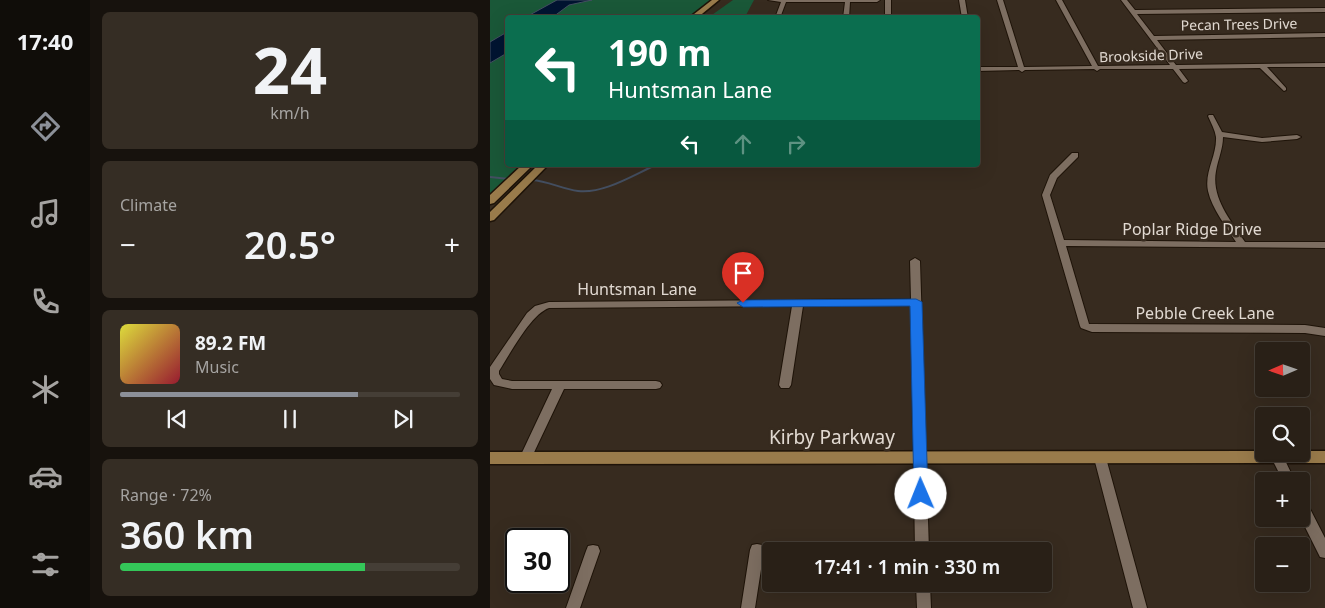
<!DOCTYPE html>
<meta charset="utf-8">
<style>
:root{--surface:#292017;--page:#352d24;--text:#f1f3f6;--muted:#a5a3a1;--line:#453e36;--accent:#8c9099}
body{margin:0;font-family:"Noto Sans",sans-serif;background:var(--page);color:var(--text);height:100vh;display:flex;flex-direction:column;font-size:19px;white-space:nowrap}
*{box-sizing:border-box;margin:0}
p{font-size:16px;color:var(--muted)}
.icon{flex:none;width:28px;height:28px;fill:none;stroke:currentColor;stroke-width:2;stroke-linecap:round;stroke-linejoin:round}
.map{position:relative;flex:1;overflow:hidden}
.drawer{display:flex;flex-direction:column;gap:12px;padding:12px;background:#17120d;width:400px}
.drawer>*{flex:none}
.top-card{position:absolute;left:15px;top:15px;width:475px;height:152px;border-radius:5px;box-shadow:0 5px 20px #0002,0 0 0 1px var(--line);background:#0b6e4f;color:#fff;overflow:hidden}
.needle{width:32px;rotate:268deg}
.fabs{position:absolute;left:765px;top:342px;display:grid;gap:10px}
.fabs a{display:grid;place-items:center;width:55px;height:55px;border-radius:5px;background:var(--surface);box-shadow:0 5px 20px #0002,0 0 0 1px var(--line);font-size:25px}
.speed{position:absolute;left:15px;top:528px;display:flex;gap:10px;font-size:25px;font-weight:700;text-align:center}
.speed>*{display:grid;place-content:center;width:65px;height:65px;border-radius:50%;background:var(--surface);box-shadow:0 5px 20px #0002,0 0 0 1px var(--line);line-height:1}
.speed .limit{border:2px solid #111;border-radius:8px;background:#fff;color:#111}
.pin{position:absolute;display:grid;place-items:center;width:42px;height:42px;color:#fff;margin:-51px -21px;border-radius:50% 50% 50% 0;rotate:-45deg;box-shadow:0 0 5px #0007}
.pin .icon{rotate:45deg}
.me{position:absolute;width:55px;margin:-28px;rotate:359deg;stroke-linejoin:round;filter:drop-shadow(0 0 4px #0008)}
.turn{display:flex;align-items:center;gap:18px;height:105px;padding:0 20px;font-size:22px}
.turn .icon{width:65px;height:65px;stroke-width:2.5}
.turn b{display:block;font-size:35px;line-height:42px}
.lanes{display:flex;align-items:center;height:48px;padding:0 20px;background:#0003;justify-content:center;gap:25px;direction:ltr}
.lanes .off{opacity:.35}
.big{font-size:38px;font-weight:600;line-height:1.1}
.drawer .tile{flex:1;display:flex;flex-direction:column;justify-content:center;gap:8px;min-width:0;padding:0 18px;border-radius:8px;background:var(--page)}
.drawer .dial{align-items:center;gap:0}
.dial b{font-size:65px;line-height:1}
.song{display:flex;align-items:center;gap:15px}
.cover{width:60px;height:60px;border-radius:8px;background:linear-gradient(135deg,hsl(60 70% 55%),hsl(350 70% 35%))}
.played{height:5px;border-radius:2px;background:linear-gradient(90deg,var(--accent) 70%,var(--line) 70%)}
.keys{display:flex;justify-content:space-around;direction:ltr}
.heat{display:flex;justify-content:space-between;align-items:center;font-size:28px;direction:ltr}
.charge{height:8px;border-radius:4px;background:linear-gradient(90deg,#34c759 72%,var(--line) 0)}
.trip{position:absolute;left:272px;top:542px;width:290px;height:50px;border-radius:5px;background:var(--surface);box-shadow:0 5px 20px #0002,0 0 0 1px var(--line);font-weight:600;line-height:50px;text-align:center}
main{display:flex;flex:1;min-height:0}
.menu{display:flex;flex-direction:column;width:90px;justify-content:space-around;align-items:center;background:#100d09;color:var(--muted)}
.menu .icon{width:35px;height:35px}
.menu .on{color:var(--accent)}
.menu b{font-size:22px;color:var(--text)}
.map>svg:first-child{display:block}
.green{fill:#1a5838}
.water{fill:#001431;stroke:#444f61}
.lines{fill:none;stroke-linecap:round;stroke-linejoin:round}
.stream{stroke:#444f61;stroke-width:2}
.minor-casing{stroke:#1e1308;stroke-width:2}
.major-casing{stroke:#1e1308;stroke-width:3}
.minor{fill:#7d6e61;fill-rule:evenodd}
.major{fill:#997b4b;fill-rule:evenodd}
.route{fill:#1a73e8;stroke:#114b97}
.labels{text-anchor:middle;dominant-baseline:central;stroke-width:5;stroke-linejoin:round;paint-order:stroke}
.far-street-label{font-size:14px;fill:#e1d9d1;stroke:#372b1f}
.street-label{font-size:16px;fill:#e1d9d1;stroke:#372b1f}
.near-street-label{font-size:19px;fill:#e1d9d1;stroke:#372b1f}
</style>
<main>
<nav class="menu">
<b>17:40</b>
<svg class="icon on" aria-label="directions" viewBox="0 0 24 24"><path d="M12 3l9 9-9 9-9-9zM9 14v-3h6M13 9l2 2-2 2"/></svg>
<svg class="icon" aria-label="music" viewBox="0 0 24 24"><path d="M9 18V5l10-2v13"/><circle cx="6" cy="18" r="3"/><circle cx="16" cy="16" r="3"/></svg>
<svg class="icon" aria-label="phone" viewBox="0 0 24 24"><path d="M5 4h4l2 5-3 2q2 4 5 5l2-3 5 2v4C11 20 4 13 5 4z"/></svg>
<svg class="icon" aria-label="climate" viewBox="0 0 24 24"><path d="M12 3v18M4 7l16 10M4 17L20 7"/></svg>
<svg class="icon" aria-label="car" viewBox="0 0 24 24"><path d="M5 17H2v-5l4-1 3-4h7l3 4 3 1v5h-3M9 17h6M6 11h13"/><circle cx="7" cy="17" r="2"/><circle cx="17" cy="17" r="2"/></svg>
<svg class="icon" aria-label="filters" viewBox="0 0 24 24"><path d="M4 7h16M4 17h16"/><circle cx="9" cy="7" r="2"/><circle cx="15" cy="17" r="2"/></svg>
</nav>
<section class="drawer">
<div class="tile dial"><b>24</b><p>km/h</p></div>
<div class="tile"><p>Climate</p>
<div class="heat"><a>−</a><b class="big">20.5°</b><a>+</a></div>
</div>
<div class="tile">
<div class="song"><i class="cover"></i><div><b>89.2 FM</b><p>Music</p></div></div>
<div class="played"></div>
<div class="keys"><svg class="icon" aria-label="previous" viewBox="0 0 24 24"><path d="M18 5L8 12l10 7zM5 5v14"/></svg><svg class="icon" aria-label="pause" viewBox="0 0 24 24"><path d="M8 5v14M16 5v14"/></svg><svg class="icon" aria-label="next" viewBox="0 0 24 24"><path d="M6 5l10 7-10 7zM19 5v14"/></svg></div>
</div>
<div class="tile"><p>Range · 72%</p><b class="big">360 km</b><div class="charge"></div></div>
</section>
<div class="map">
<svg width="835" height="608" viewBox="0 0 835 608">
<rect width="100%" height="100%" fill="#372b1f"/>
<path class="green" d="M0 0H224L198 17 18 18V165H31L0 196Z
M243 0H264L255 17H219Z"/>
<path class="water" d="M67 0H102L79 5 63 17H36Z
M17 32V53L0 63V42Z"/>
<g class="lines">
<path class="stream" d="M0 177 19 179
M42 180C58 181 72 189 88 191 114 194 143 175 166 165"/>
<g class="minor-casing">
<path id="minor" d="M278 0H390L387 2H360L359 18H353L355 2H296L290 18H285L291 2Z
M395 0H401V18H395Z
M469 0H475L478 18H472Z
M507 0H513L534 67 602 66 566 0H572L608 66 680 65 631 0H637L645 10 835 8V12L647 14 664 36 835 33V37L667 40 686 65 835 63V67H777L796 88V90L794 91 770 68 689 69 698 81 695 83 693 82 683 69H610L607 71 604 69 535 70 532 72 529 70 488 71V67H528Z
M719 115H723L732 132 772 138 807 135 811 137 807 139 772 142 733 137C733 149 728 159 726 171 721 198 741 221 755 242H835V248L576 246 599 324 815 325 835 328V336L815 333 602 332 591 328 590 326 552 195 560 175 582 153H588V157L567 178 560 195 574 240 746 242C736 226 722 209 718 191 714 172 727 156 726 137 725 130 721 123 718 116Z
M425 258 430 261 439 551H425L421 305 313 306 301 385 299 388H291L289 385 302 306 59 308C41 314 20 354 9 371V374L12 379 22 381H166L170 382 172 385 170 388 166 389H74L39 463 35 464 31 463 29 459 62 389H22L4 385 0 379V367L37 313 45 306 59 302 421 299 420 261Z
M610 453 614 454 616 458 657 608H643L604 458 606 454Z
M782 454H792L805 481H793L781 457Z
M811 499 816 501 835 538V558L830 557 811 519Z
M267 544 272 545 274 550 265 608H251L260 550 262 545Z
M103 545 108 546 110 551 90 608H76L96 551 98 546Z
M426 584H440L441 608H427Z"/>
</g>
<g class="major-casing">
<path id="major" d="M222 0H229L207 18H199Z
M32 165H43L4 203 0 204V195Z
M48 165H58L4 220 0 221V212Z
M774 451V454H811V451H835V463L0 464V452Z"/>
</g>
<use href="#minor" class="minor"/>
<use href="#major" class="major"/>
</g>
<path class="route" d="M426 299 432 302 438 494 436 499 431 501 426 499 424 494 420 306 253 307 247 303 253 300Z"/>
<g class="labels">
<g class="far-street-label">
<text transform="translate(749 24) rotate(-1)">Pecan Trees Drive</text>
<text transform="translate(661 55) rotate(-2)">Brookside Drive</text>
</g>
<g class="street-label">
<text x="702" y="229">Poplar Ridge Drive</text>
<text x="147" y="289">Huntsman Lane</text>
<text x="715" y="313">Pebble Creek Lane</text>
</g>
<g class="near-street-label">
<text x="342" y="437">Kirby Parkway</text>
</g>
</g>
</svg>
<div class="fabs">
<a><svg class="needle" viewBox="-14 -14 28 28"><path d="M0-13l5 13h-10z" fill="#e53935"/><path d="M0 13l5-13h-10z" fill="#a5a3a1"/></svg></a>
<a><svg class="icon" aria-label="search" viewBox="0 0 24 24"><circle cx="10" cy="10" r="6"/><path d="M15 15l6 6"/></svg></a>
<a>+</a>
<a>−</a>
</div>
<div class="speed"><div class="limit">30</div></div>
<div class="pin" style="left:253px;top:303px;background:#d93025"><svg class="icon" aria-label="arrive" viewBox="0 0 24 24"><path d="M6 21V4h12l-3 4 3 4H6"/></svg></div>
<svg class="me" style="left:431px;top:494px" viewBox="-20 -20 40 40"><circle r="19" fill="#fff"/><path d="M0-13L10 11 0 6-10 11z" fill="#1a73e8"/></svg>
<div class="trip">17:41 · 1 min · 330 m</div>
<div class="top-card">
<div class="turn"><svg class="icon" aria-label="left" viewBox="0 0 24 24"><path d="M17 20v-9H6M10 6l-5 5 5 5"/></svg><div><b>190 m</b>Huntsman Lane</div></div>
<div class="lanes"><svg class="icon" aria-label="left" viewBox="0 0 24 24"><path d="M17 20v-9H6M10 6l-5 5 5 5"/></svg><svg class="icon off" aria-label="ahead" viewBox="0 0 24 24"><path d="M12 20V5M6 11l6-6 6 6"/></svg><svg class="icon off" aria-label="right" viewBox="0 0 24 24"><path d="M7 20v-9h11M14 6l5 5-5 5"/></svg></div>
</div>
</div>
</main>
